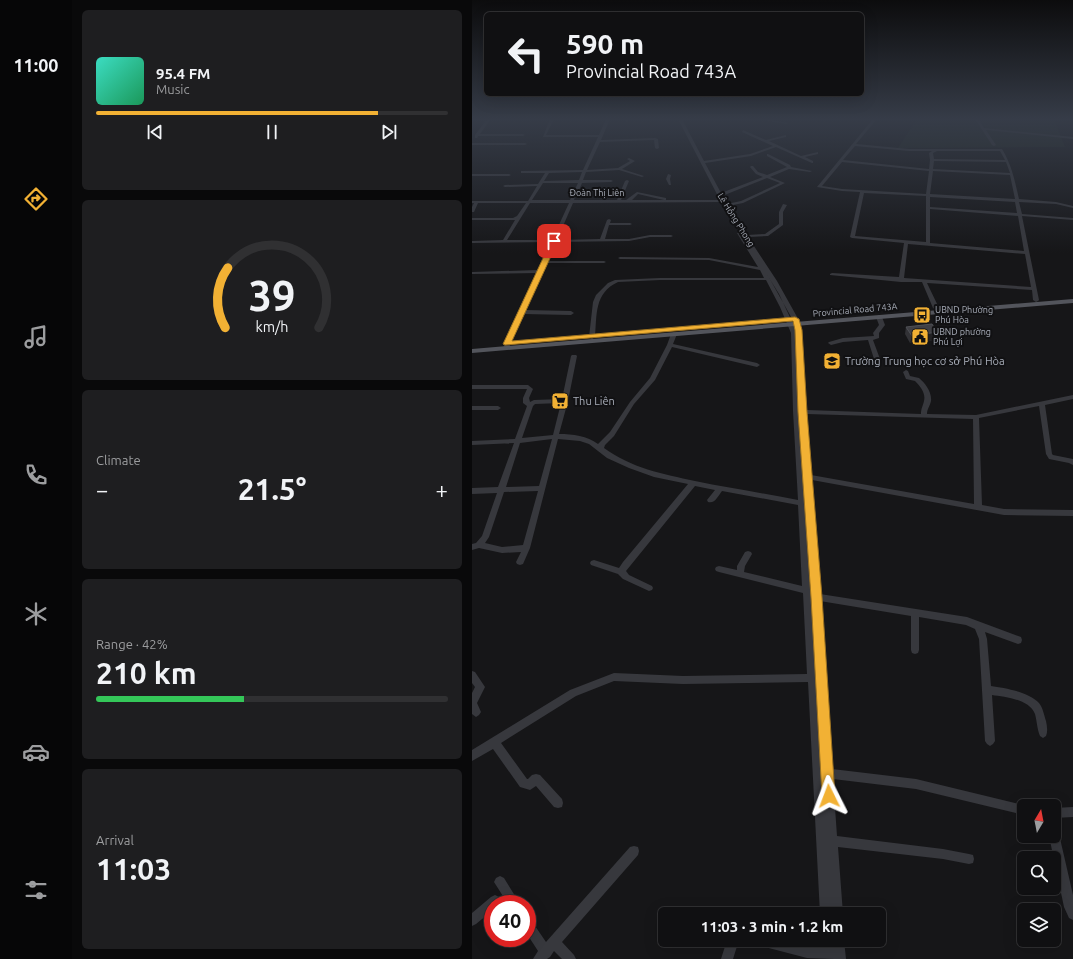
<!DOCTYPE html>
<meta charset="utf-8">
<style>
:root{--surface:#101012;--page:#1e1e20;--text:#f1f3f6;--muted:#9c9d9f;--line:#303032;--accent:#f2b134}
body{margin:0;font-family:Ubuntu,sans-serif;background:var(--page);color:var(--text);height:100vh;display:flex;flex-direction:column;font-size:15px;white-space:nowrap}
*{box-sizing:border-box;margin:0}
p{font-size:13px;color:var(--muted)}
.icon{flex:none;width:22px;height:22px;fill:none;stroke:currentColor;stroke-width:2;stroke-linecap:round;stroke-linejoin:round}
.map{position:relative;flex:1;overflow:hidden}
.drawer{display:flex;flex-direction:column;gap:10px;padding:10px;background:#09090a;width:400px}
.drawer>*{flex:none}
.top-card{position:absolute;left:12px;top:12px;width:380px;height:84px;border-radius:6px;box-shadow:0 4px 16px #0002,0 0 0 1px var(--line);background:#101012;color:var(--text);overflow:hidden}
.needle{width:26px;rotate:10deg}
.fabs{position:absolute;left:545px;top:799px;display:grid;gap:8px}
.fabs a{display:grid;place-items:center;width:44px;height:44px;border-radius:6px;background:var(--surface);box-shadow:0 4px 16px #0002,0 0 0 1px var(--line);font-size:20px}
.speed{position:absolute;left:12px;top:895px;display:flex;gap:8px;font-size:20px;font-weight:700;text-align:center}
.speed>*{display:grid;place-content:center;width:52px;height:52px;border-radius:50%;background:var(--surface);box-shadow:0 4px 16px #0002,0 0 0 1px var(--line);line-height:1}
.speed .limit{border:6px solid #d22;background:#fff;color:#111}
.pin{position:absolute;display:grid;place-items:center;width:34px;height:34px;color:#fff;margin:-17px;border-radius:8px;box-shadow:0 2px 6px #0006}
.me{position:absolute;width:44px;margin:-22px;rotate:357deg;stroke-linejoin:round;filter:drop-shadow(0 0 3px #0008)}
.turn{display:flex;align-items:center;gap:14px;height:84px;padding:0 16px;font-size:18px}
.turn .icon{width:52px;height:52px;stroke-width:2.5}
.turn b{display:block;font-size:28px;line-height:34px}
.big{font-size:30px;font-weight:600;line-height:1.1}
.drawer .widget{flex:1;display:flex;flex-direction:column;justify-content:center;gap:6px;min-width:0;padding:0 14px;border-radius:6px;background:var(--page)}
.drawer .dial{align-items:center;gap:0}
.dial svg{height:104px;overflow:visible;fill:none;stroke:var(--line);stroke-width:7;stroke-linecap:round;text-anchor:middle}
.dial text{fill:var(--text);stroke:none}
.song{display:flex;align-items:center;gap:12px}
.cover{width:48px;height:48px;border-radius:6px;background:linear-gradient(135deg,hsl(170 70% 55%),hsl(150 70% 35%))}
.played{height:4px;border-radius:2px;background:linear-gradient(90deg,var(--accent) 80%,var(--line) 80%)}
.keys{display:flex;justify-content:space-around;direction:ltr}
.heat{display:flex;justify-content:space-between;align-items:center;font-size:22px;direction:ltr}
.charge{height:6px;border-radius:3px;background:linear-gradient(90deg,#34c759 42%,var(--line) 0)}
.trip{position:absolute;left:186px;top:907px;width:228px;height:40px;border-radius:6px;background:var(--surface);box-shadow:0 4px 16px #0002,0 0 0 1px var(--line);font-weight:600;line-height:40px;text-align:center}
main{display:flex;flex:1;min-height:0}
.tabs{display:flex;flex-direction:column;width:72px;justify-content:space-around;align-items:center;background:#060607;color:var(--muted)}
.tabs .icon{width:28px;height:28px}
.tabs .selected{color:var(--accent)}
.tabs b{font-size:18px;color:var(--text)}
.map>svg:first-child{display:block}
.green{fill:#1c231d}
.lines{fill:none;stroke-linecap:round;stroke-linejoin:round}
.minor{fill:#37383d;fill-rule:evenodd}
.major{fill:#53555c;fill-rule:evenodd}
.wall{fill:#323236}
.shaded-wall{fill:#212124}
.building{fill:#3f3f44;stroke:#4f5156}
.route{fill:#f2b134;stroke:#9d7322}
.labels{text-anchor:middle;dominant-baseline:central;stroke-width:4;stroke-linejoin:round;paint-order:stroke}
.far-street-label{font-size:9px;fill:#a8adb8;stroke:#111113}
.far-poi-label{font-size:9px;fill:#a8adb8;stroke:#111113;text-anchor:start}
.poi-label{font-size:11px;fill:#a8adb8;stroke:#111113;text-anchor:start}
</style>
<main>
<nav class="tabs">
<b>11:00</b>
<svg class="icon selected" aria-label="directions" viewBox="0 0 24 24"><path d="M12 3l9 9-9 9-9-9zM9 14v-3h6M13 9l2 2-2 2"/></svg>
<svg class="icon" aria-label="music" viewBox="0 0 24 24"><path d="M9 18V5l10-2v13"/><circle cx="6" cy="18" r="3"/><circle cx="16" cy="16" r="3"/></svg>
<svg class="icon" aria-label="phone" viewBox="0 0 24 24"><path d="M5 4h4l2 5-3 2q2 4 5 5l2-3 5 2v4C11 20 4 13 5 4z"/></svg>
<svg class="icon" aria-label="climate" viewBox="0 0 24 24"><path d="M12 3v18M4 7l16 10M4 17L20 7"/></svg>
<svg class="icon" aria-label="car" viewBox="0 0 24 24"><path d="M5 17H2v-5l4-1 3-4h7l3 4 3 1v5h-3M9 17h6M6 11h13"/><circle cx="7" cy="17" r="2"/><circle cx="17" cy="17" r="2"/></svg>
<svg class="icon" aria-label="filters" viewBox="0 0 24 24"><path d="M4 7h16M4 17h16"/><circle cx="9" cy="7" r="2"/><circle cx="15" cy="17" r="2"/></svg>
</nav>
<section class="drawer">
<div class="widget">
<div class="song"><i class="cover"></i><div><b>95.4 FM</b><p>Music</p></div></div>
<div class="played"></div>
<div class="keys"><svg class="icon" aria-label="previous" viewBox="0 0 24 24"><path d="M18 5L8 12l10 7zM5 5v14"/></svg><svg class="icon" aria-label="pause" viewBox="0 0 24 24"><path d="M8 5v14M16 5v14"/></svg><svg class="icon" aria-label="next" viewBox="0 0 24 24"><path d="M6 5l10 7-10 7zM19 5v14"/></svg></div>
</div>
<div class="widget dial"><svg viewBox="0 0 100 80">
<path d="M14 69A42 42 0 1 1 86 69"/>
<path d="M14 69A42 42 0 0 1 16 23" stroke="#f2b134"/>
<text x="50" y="56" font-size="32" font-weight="700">39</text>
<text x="50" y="72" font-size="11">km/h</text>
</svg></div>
<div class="widget"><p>Climate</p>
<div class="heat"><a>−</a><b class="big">21.5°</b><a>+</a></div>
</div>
<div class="widget"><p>Range · 42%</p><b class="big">210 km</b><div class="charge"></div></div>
<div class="widget"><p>Arrival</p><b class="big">11:03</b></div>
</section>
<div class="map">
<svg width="601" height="959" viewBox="0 0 601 959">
<rect width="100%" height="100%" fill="#161618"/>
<path class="green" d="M445 119H582L593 147 426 148Z"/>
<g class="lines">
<path class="minor" d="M15 119H19L8 134H51L53 135 51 136H6L5 138H3V135Z
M78 119H82L74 135H127L134 119H138L129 140 183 138 186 139 187 148 185 149 183 148 182 140 128 142 115 170 146 168 158 161 155 159 157 158 163 161 150 169 172 176 170 177 147 170 114 172 111 180H139L141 181 139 182 110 183 107 190H138L140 191 138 192H105L102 200H145L153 181 155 180 157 181 149 200H154L165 192 194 198V200H248L206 119H210L232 161 278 154 301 146 270 132 271 130 294 140 314 135V137L297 141 329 156 346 152V154L333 157 341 161V163H340L304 147 279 156 233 163 249 193 291 177 284 174 278 167 279 166H281L286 172 295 175 315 167 295 156V154H296L318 165 319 167 340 171 338 172 317 169 298 177 313 183 271 203 256 206 275 235 293 234 307 224V212L311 204 315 205 311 212V225L296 236 276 237 305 281 329 324 335 410 449 414C449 408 451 406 452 401 454 393 448 386 443 381L434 379 431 372 434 370 436 371 438 376 447 378C453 383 460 392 459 401 458 406 455 409 455 414L504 415 601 395V399L573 405 580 454 581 455 601 459V465L597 463 577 459 574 454 567 406 507 418 510 505 532 509 601 510V516L532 515 340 480 348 594 495 617 549 637 550 640 549 643 546 644 513 632 515 639 519 686C533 688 557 692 567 703 571 708 572 715 574 721 575 726 576 731 574 736L571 738 568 736C565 729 565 721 563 714 557 699 533 697 520 695L523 741 521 744 518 746 515 744 513 741 507 639 503 629 494 625 447 617V650L446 653 443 654 440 653 439 650V616L348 601 360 769 444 779 555 806H552V815L444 789 361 779 365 836 471 849 497 854 501 855 502 859 501 863 497 864 471 859 366 847 371 914H348L336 682 211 684 142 681 104 696 29 743 55 779H56L60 775 64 774 68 775 90 799 91 803 90 807 86 808 82 807 64 786 58 790 48 787 21 749 0 761V750L98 690 142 673 211 676 335 674 331 593 247 572 244 571 243 569 244 567 247 566 265 570V566L273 552 276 551 279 552 280 554 273 566 272 572 330 586 326 505 250 491C246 496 243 504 236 502L235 500 243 490 223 486 154 571 157 575 180 586 181 588 180 590 177 591 151 579 146 574 119 565 118 563 119 561 122 560 147 568 151 562 216 484 182 477 157 468 135 458 117 444 108 441 86 439 58 548 51 564 48 565 45 564 44 562 49 552 30 553 7 548 0 550V544L4 543 10 536 25 493 0 494V488L26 487 42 443 0 445V441L43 439 55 406 51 403V398L55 389H0V385H56L61 389 57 398 58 402 62 400 90 399 99 356 100 355H104L105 356 96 401 87 434C101 434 115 436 126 444L138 432 158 402 178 378 195 345 199 334 202 332 205 334 201 344 285 363 288 365 285 367 200 347 183 380 162 404 142 436 133 445 132 448C159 468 191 474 223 481 257 488 291 493 326 500L321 411 319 333 308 307 294 280H188L146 282C122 293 125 315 123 337L120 339 117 337 121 302 124 295 136 283 143 280 188 278H292L288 270 237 260 148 259 146 258 148 257 237 258 286 267 265 233 269 232 250 202 101 203 85 240 128 239 135 220 137 219 139 220 138 223H158L160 224 158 225H137L133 239H157L178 235H199L201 236 199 237H178L157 241 83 242 75 261H132L134 262 132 263H74L53 310 99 311 102 313 99 315 52 314 37 348 34 350 31 348 47 313 46 312 48 311 65 273 0 274V272L66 270 79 242 0 243V241L31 240 43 220H0V218H41L45 216 54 203H6L2 212H0V207L2 203H0V201H56L65 186 33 187 31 186 33 185 66 184 73 173H49V171L111 170 126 137H71ZM110 172 107 180 72 181 77 173ZM295 178 308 183 269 201 255 204 250 196ZM71 183H106L98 200H60ZM166 194 192 200H160ZM58 203H97L80 240H35ZM274 240 299 281 323 324 324 330 307 294ZM326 364 329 410H327ZM89 403 81 435 50 438 61 406 63 404ZM327 414H329L332 474H331ZM335 414 501 419 502 504 339 475ZM80 439 67 486 34 487 48 443ZM332 479H333L350 772ZM66 491 51 545 30 547 13 543 17 537 32 492Z
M154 119H158L155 122 153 121Z
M286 119H294L316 123 314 124Z
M401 119H405L384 144 437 149H530C540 165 543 182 547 199L584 202 601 206V208L584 204 547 202 550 214 601 218V220L550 216 567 300 566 301 564 302 561 300 560 290 455 283 467 308 464 310 461 308 450 282H429L358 275V274L360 273 427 277 432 243 380 238 378 237 388 192 370 191 345 187ZM383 146 437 151H460L457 153 458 160 457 169 371 160ZM465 151H528L533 160 462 159 461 153ZM462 161 534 162 538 173 461 169ZM370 162 457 171 454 194 370 189 350 186ZM461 171 538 175 543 199 458 194ZM392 193 454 196V242L383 236ZM458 197 543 202 545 213 458 207ZM458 209 546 216 552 251 458 243ZM436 244 553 254 559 287 432 278Z
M503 119H507L512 128 601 137V139L514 130 524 145 522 146 520 145Z
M0 143H53L55 144 53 145H0Z
M0 174H37L39 175 37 176H0Z
M196 174 199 175 198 179 199 185H197L194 179Z
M407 315 410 317 413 325 407 333V338L401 340 408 359 407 360H403L402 359 396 340 371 342 359 345 356 343 357 342 371 338 402 336 401 333 407 325 404 317Z
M0 406H26L29 408 26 410H0Z
M0 671 3 672 13 687 5 703 9 712 7 715 4 717 0 714V693L3 687 0 683Z
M601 807V817L582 818V808Z
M582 829 586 830 587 834 601 895V920L597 918 592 907 577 836H582Z
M162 846 166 847 167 851 166 855 90 942 102 955 104 959H90L82 951 78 957 75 959H61L66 951 55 934V918L59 920 74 942 158 847Z
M28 876 32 878 48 904H36L22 882 24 878Z
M23 895 27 897 29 901 27 904H21V910L4 924 0 926V913L19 897Z
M255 940H267L261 959H249Z
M283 940H311L335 946H349V940H372L374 959H362V954V959L335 958 289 946 285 944Z"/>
<path class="major" d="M601 299V303L0 353V349Z"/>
</g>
<path class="wall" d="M434 327 464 340 438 343 433 334Z"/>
<path class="shaded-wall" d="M465 332 464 340 438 343 440 336Z"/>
<path class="building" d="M460 324 465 332 440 336 434 327Z"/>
<linearGradient id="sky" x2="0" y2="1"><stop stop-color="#0c0c0d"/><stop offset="0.47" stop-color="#363c48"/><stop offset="1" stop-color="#363c48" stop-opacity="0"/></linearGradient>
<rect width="601" height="253" fill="url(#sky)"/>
<path class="route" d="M82 239 86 241 40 341 323 317 327 319 330 330 335 412 350 597 363 796 361 801 357 803 352 801 350 796 339 597 326 412 323 330 321 321 33 345 31 344 79 241Z"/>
<defs>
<g id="bus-square" transform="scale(0.9)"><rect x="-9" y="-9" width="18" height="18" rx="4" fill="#f2b134" stroke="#111113"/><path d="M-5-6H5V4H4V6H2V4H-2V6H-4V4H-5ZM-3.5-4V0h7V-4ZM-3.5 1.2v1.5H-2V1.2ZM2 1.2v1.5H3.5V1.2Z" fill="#111"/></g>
<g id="civic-square" transform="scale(0.9)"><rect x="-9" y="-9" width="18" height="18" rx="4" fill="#f2b134" stroke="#111113"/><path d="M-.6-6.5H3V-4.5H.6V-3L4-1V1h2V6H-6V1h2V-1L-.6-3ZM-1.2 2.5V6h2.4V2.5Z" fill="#111"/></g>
<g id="school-square" transform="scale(0.9)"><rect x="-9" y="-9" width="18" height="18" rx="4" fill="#f2b134" stroke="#111113"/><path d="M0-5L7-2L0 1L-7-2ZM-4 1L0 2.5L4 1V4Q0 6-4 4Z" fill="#111"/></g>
<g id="supermarket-square" transform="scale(0.9)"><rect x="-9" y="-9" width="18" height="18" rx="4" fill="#f2b134" stroke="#111113"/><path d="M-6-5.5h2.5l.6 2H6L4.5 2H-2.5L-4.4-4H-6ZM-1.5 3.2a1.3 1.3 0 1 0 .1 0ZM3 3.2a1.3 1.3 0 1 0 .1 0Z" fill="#111"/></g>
</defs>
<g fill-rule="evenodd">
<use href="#bus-square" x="450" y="315"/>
<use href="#civic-square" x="448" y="337"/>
<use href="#school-square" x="360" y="361"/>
<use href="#supermarket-square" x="88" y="401"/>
</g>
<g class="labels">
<g class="far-street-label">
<text x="125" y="193">Đoàn Thị Liên</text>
<text transform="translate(264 220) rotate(58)">Lê Hồng Phong</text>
<text transform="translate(383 310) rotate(-5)">Provincial Road 743A</text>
</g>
<g class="far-poi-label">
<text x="463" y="310">UBND Phường<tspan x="463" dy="10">Phú Hòa</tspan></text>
<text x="461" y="332">UBND phường<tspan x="461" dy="10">Phú Lợi</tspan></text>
</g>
<g class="poi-label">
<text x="373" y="361">Trường Trung học cơ sở Phú Hòa</text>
<text x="101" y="401">Thu Liên</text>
</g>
</g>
</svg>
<div class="fabs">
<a><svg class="needle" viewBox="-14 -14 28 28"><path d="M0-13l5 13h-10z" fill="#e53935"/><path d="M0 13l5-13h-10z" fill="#9c9d9f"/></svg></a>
<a><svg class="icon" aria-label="search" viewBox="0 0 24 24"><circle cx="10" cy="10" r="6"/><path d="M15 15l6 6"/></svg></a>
<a><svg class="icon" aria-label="layers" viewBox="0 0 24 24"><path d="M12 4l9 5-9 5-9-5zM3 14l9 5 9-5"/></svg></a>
</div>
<div class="speed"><div class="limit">40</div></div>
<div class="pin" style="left:82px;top:241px;background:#d93025"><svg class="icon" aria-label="arrive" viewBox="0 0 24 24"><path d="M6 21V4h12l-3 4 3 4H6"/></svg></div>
<svg class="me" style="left:357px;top:796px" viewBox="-20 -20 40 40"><path d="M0-17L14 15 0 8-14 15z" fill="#f2b134" stroke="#fff" stroke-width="4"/></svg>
<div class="trip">11:03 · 3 min · 1.2 km</div>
<div class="top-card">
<div class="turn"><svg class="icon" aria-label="left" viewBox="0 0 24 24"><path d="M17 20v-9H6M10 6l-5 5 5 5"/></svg><div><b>590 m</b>Provincial Road 743A</div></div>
</div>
</div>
</main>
